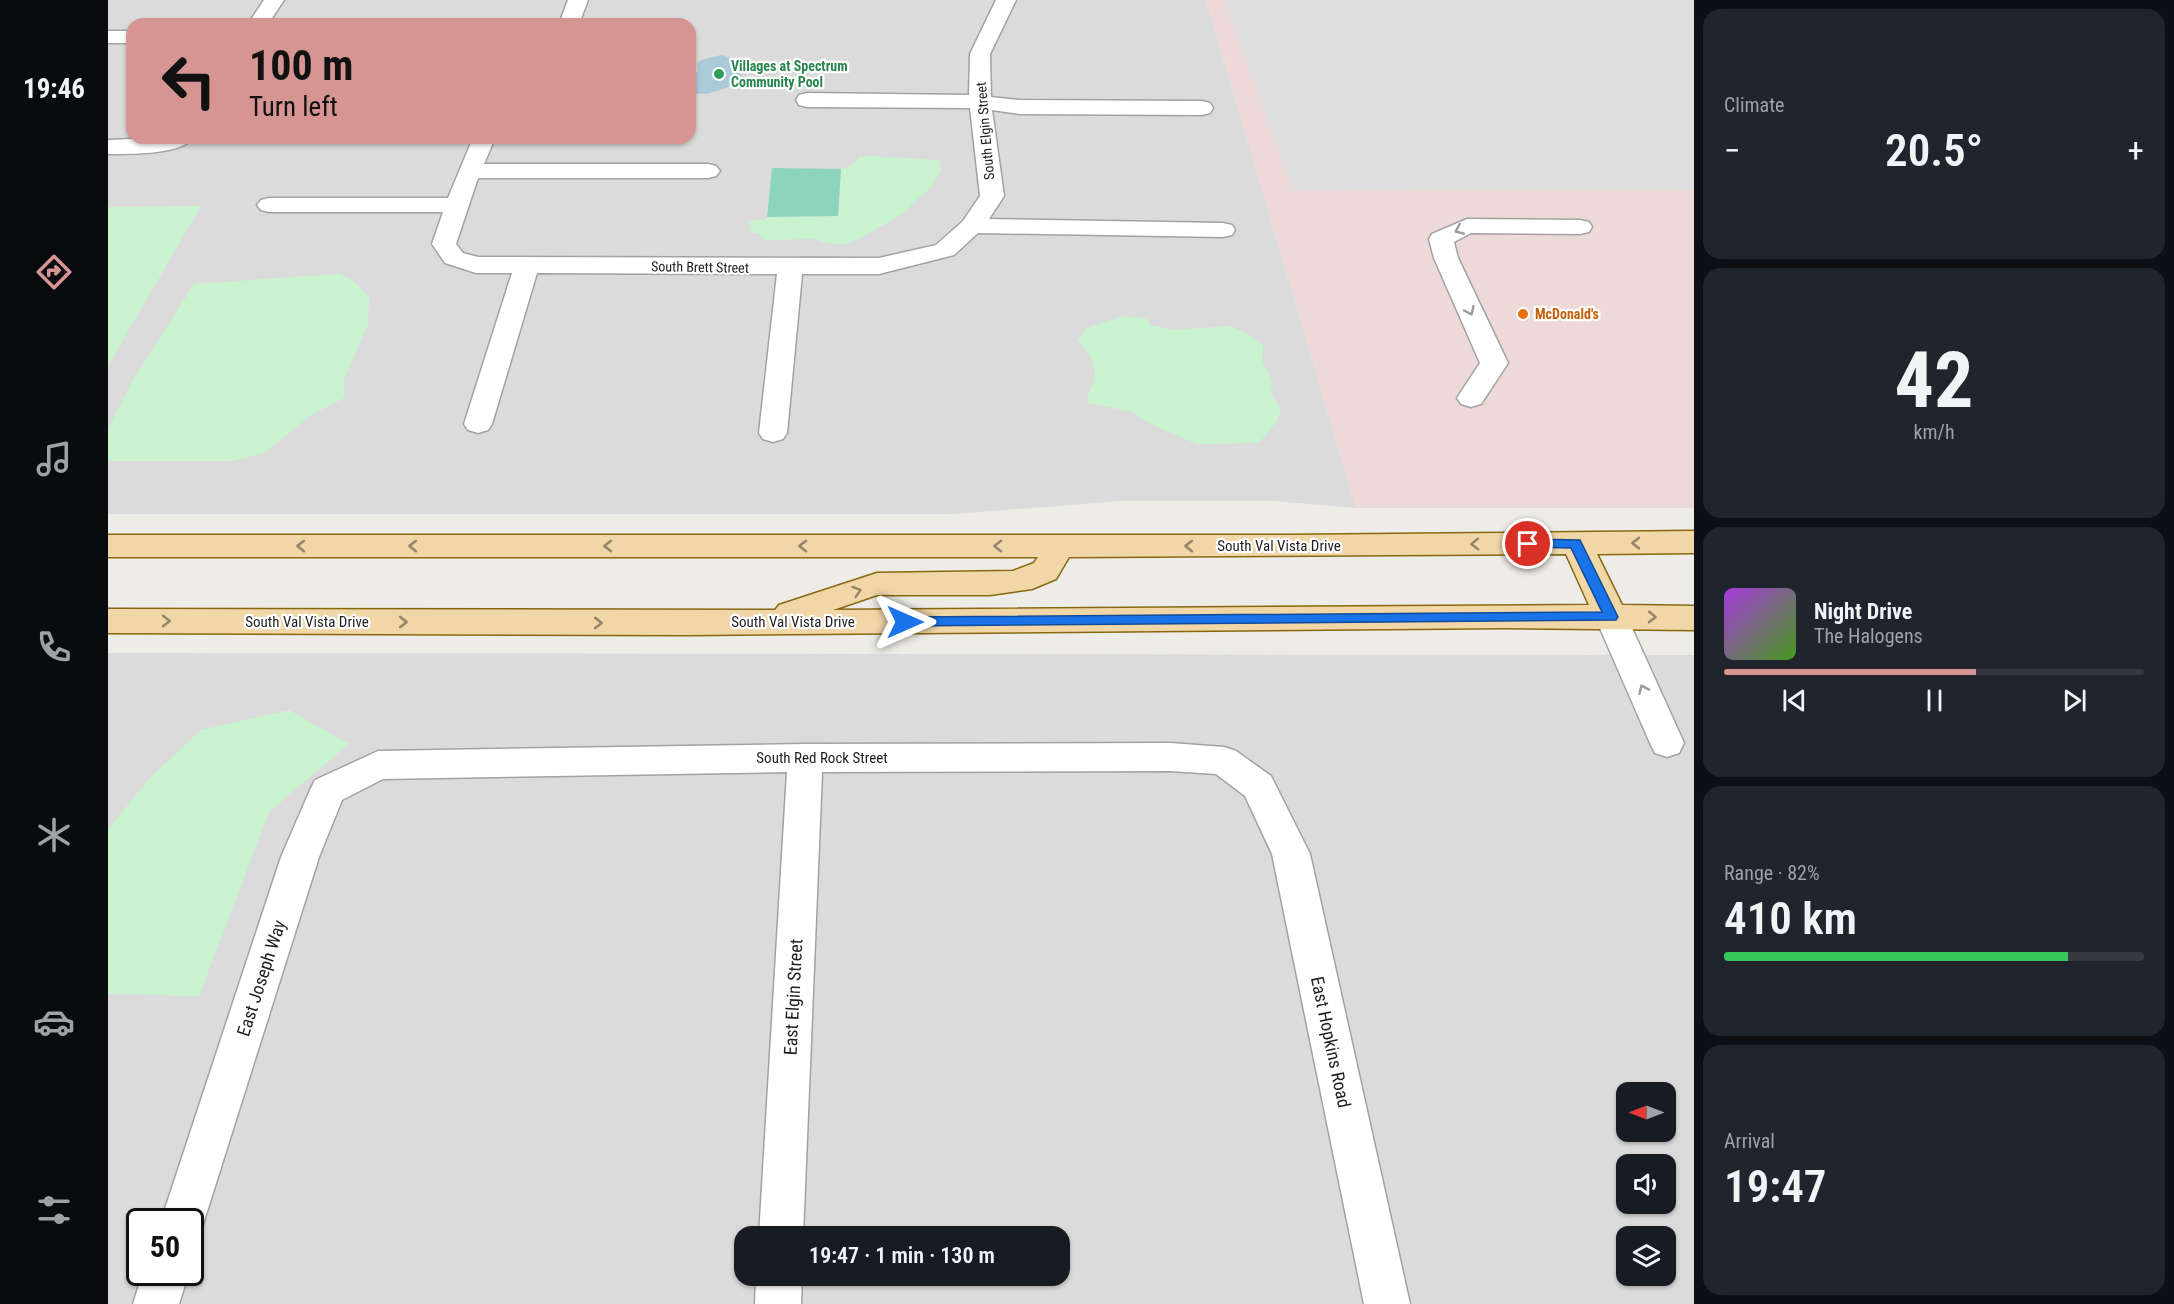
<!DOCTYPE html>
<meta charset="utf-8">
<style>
:root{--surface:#171b24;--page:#20242c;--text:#f1f3f6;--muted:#9ea1a6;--line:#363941;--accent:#d69492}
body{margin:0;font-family:"Roboto Condensed",sans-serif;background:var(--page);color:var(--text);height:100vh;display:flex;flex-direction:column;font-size:22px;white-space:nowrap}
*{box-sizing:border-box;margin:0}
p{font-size:20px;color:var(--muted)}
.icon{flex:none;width:33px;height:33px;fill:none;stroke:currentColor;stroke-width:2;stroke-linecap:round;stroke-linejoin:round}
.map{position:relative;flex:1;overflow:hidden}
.sheet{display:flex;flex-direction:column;gap:9px;padding:9px;background:#0d0f14;width:480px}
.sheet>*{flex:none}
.hud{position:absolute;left:18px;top:18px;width:570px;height:126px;border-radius:18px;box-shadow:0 2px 4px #0004;background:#d69492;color:#111;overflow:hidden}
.needle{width:39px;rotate:270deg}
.fabs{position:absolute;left:1508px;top:1082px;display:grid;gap:12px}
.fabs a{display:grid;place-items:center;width:60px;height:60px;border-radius:12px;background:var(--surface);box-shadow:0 2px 4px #0004;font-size:30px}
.speed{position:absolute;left:18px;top:1208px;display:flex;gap:12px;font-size:30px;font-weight:700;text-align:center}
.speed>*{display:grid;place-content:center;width:78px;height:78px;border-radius:50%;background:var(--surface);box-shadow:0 2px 4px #0004;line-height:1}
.speed .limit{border:3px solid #111;border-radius:9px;background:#fff;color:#111}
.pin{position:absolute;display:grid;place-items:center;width:51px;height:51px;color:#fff;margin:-26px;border:3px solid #fff;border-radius:50%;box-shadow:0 2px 6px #0007}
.me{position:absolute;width:66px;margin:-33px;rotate:90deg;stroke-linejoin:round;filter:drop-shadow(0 0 4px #0008)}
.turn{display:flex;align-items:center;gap:21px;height:126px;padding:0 24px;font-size:27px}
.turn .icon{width:78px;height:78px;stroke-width:2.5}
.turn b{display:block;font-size:42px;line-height:51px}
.big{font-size:45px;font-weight:600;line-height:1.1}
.sheet .widget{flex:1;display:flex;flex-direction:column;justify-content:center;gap:9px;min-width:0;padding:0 21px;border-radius:18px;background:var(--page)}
.sheet .dial{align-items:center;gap:0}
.dial b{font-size:78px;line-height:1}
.song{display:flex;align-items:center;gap:18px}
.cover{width:72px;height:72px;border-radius:9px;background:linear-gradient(135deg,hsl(280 70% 55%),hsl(100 70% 35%))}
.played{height:6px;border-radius:3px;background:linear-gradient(90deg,var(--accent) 60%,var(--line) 60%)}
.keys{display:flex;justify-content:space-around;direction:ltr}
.heat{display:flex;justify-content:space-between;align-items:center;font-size:33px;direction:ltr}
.charge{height:9px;border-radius:4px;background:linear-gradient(90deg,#34c759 82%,var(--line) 0)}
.trip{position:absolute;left:626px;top:1226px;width:336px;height:60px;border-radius:18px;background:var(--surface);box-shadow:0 2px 4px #0004;font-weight:600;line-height:60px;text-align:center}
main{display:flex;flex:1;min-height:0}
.tab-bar{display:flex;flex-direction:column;width:108px;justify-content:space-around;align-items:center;background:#090b0e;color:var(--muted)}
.tab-bar .icon{width:42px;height:42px}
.tab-bar .selected{color:var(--accent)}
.tab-bar b{font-size:27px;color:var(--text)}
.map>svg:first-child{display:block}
.residential{fill:#dcdbdb;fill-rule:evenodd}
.commercial{fill:#edd9d7}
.park{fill:#c8f3ce}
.pitch{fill:#8dd4bd}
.parking{fill:#dedede}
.water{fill:#abcad7}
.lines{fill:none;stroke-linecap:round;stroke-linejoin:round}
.minor-casing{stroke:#a2a2a2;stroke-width:3}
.major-casing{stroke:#876811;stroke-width:3}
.minor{fill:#fff;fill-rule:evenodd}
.major{fill:#f1d6a8;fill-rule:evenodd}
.oneway{stroke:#9a9a9a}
.oneway2{stroke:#92836a}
.route{fill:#1a73e8;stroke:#114b97;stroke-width:1.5}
.leisure-dot{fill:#2e9e5b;stroke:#fff;stroke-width:2}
.food-dot{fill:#e8710a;stroke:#fff;stroke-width:2}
.labels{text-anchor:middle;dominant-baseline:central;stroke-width:4.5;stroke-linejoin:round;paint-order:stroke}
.far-leisure-label{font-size:14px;font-weight:bold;fill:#27864d;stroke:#fff;text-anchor:start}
.far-street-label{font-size:14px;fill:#1e1e1e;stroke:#fff}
.far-food-label{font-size:14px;font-weight:bold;fill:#c56008;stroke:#fff;text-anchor:start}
.street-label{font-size:15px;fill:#1e1e1e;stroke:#fff}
.near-street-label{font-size:18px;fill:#1e1e1e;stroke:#fff}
</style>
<main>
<nav class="tab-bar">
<b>19:46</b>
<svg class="icon selected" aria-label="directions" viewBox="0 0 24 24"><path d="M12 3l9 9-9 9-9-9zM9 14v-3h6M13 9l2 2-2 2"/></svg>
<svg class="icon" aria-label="music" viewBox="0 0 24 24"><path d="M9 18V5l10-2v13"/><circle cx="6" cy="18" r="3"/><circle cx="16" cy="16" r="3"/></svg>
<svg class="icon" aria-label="phone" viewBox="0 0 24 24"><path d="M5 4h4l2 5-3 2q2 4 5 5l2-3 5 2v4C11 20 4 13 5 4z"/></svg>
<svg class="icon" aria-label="climate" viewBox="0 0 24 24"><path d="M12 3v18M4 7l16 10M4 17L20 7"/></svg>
<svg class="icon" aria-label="car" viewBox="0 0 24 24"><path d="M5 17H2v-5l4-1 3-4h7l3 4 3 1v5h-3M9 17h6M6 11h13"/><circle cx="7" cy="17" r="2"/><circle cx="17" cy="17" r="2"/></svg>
<svg class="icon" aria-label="filters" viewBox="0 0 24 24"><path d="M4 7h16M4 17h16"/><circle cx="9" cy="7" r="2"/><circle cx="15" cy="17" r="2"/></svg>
</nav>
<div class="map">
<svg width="1586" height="1304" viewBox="0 0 1586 1304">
<rect width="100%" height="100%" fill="#eeece6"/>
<path class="residential" d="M0 0H1098L1248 508 1167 501H1014L846 514H0ZM24 24H582V138H24Z
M0 653 1586 655V1304H0ZM1518 1092H1557V1131H1518ZM1518 1164H1557V1203H1518ZM32 1221H82V1272H32ZM636 1236H951V1275H636ZM1518 1236H1557V1275H1518Z"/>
<path class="commercial" d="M1098 0H1586V508H1248Z"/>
<path class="park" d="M761 156 831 160 833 169 824 187 804 204 798 212 751 239 735 244H722L706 239 657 240 649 233H642L641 221 656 220 659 217 730 216 733 169 745 165 751 157Z
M93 206 0 366V207Z
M230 274 245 280 261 297 260 324 236 379V398L203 415 156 453 125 461H0V429L8 413 25 380 86 284Z
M1017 316 1040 319 1042 325 1066 330 1122 326 1138 333 1155 345 1154 360 1164 381 1163 394 1173 409 1168 422 1151 443 1089 444 1045 425 1024 412 980 403 979 398C991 372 989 362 970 340L978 328Z
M181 710 241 744 161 812 91 996 0 994V829L41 779 93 730Z"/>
<path class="pitch" d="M664 168 733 169 730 216 659 217Z"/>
<path class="parking" d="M1116 0H1586V189L1185 191Z"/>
<path class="water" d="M613 55 632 61 630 70 635 77 632 83 599 94 582 93V80L590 71 589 65 593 60Z"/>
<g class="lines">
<g class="minor-casing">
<path id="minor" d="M156 0H176L160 24H140Z
M460 0H480L471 24H451Z
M888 0H908L882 54 883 97 911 100 1094 101 1102 103 1105 108 1102 113 1094 115 911 114 884 110 896 196 881 219 1115 223 1124 225 1127 230 1124 235 1115 237 870 233 846 255 771 274H694L679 433 675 439 665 442 655 439 651 433 669 274 429 273 384 424 380 430 370 433 360 430 356 424 404 273H368L337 263 324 244 335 212H161L153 210 149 205 153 200 161 198H340L365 138H387L376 164H600L608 166 612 171 608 176 600 178H370L348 244 355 253 370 257 771 258 828 245 855 221 872 196 862 108 699 107 691 105 688 100 691 95 699 93 861 95 862 54Z
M0 31H24V43H0Z
M46 138H85C73 155 20 154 0 154V140Z
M1359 219 1472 220 1481 222 1484 227 1481 232 1472 234 1363 233 1346 242 1350 258 1400 363 1373 404 1363 407 1353 404 1349 398 1372 363 1326 258 1321 239 1324 234Z
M1503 605 1514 609 1519 617 1576 743 1571 753 1559 757 1547 753 1542 743 1487 617 1492 609Z
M1062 743 1116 747 1128 751 1163 776 1202 854 1302 1304H1256L1164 854 1137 796 1108 774 1062 771 714 772 695 1236H651L679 772 275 779 234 800 211 857 91 1237 82 1240V1221H53L173 857 202 790 207 780 270 751 697 744Z
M35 1272H81L71 1304H25Z
M648 1275H694L693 1304H647Z"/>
</g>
<g class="major-casing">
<path id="major" d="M1586 531V553L1489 554 1514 605 1586 606V630L1398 628 580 635 0 633V609L667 610 671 605 769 573 905 571 926 563 930 557H0V535H1182ZM1458 554 1481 605 725 610 769 595H882L924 589 948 579 961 557Z"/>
</g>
<use href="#minor" class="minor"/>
<use href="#major" class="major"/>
</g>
<defs><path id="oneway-chevron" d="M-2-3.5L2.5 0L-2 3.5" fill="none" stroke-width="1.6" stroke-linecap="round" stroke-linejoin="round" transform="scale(1.5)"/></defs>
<g class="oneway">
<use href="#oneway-chevron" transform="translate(1351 230) rotate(157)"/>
<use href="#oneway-chevron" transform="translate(1362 311) rotate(65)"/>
<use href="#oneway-chevron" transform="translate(1535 689) rotate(-114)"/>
</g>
<g class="oneway2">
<use href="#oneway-chevron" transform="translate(1528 543) rotate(180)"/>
<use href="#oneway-chevron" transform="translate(1367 544) rotate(179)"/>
<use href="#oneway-chevron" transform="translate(193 546) rotate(-180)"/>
<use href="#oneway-chevron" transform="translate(305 546) rotate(180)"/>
<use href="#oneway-chevron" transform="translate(500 546) rotate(180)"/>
<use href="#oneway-chevron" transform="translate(695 546) rotate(180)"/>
<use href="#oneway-chevron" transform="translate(890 546) rotate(180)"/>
<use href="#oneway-chevron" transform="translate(1081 546) rotate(180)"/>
<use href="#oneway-chevron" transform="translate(749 591) rotate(-18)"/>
<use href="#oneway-chevron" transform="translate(1544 617) rotate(1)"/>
<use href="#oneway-chevron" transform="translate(58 621)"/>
<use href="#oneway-chevron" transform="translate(295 622)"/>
<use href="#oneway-chevron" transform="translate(490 623)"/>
</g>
<path class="route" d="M1420 539 1472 540 1510 617 1508 620 797 626 790 622 797 617 1494 612 1463 548 1416 547 1414 544Z"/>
<circle class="leisure-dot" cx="611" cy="74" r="6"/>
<circle class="food-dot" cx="1415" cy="314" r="6"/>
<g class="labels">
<g class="far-leisure-label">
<text x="623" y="66">Villages at Spectrum<tspan x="623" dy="16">Community Pool</tspan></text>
</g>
<g class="far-street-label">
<text transform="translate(877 131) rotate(-95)">South Elgin Street</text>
<text transform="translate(592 267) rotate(1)">South Brett Street</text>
</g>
<g class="far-food-label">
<text x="1427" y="314">McDonald's</text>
</g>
<g class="street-label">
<text x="1171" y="546">South Val Vista Drive</text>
<text x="199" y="622">South Val Vista Drive</text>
<text x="685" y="622">South Val Vista Drive</text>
<text x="714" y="758">South Red Rock Street</text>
</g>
<g class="near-street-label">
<text transform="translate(153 978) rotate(-72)">East Joseph Way</text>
<text transform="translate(685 997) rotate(-87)">East Elgin Street</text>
<text transform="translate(1223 1042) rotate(78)">East Hopkins Road</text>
</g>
</g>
</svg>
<div class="fabs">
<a><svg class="needle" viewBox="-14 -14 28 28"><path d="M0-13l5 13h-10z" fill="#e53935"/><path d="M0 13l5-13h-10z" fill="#9ea1a6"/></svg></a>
<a><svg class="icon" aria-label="sound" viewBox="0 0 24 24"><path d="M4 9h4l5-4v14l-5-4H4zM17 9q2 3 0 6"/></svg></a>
<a><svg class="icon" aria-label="layers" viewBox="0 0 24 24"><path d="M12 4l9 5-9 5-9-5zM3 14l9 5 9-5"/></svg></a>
</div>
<div class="speed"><div class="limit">50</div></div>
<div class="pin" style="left:1420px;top:544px;background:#d93025"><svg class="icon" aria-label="arrive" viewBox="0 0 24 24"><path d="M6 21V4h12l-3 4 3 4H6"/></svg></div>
<svg class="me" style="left:797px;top:622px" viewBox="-20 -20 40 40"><path d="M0-17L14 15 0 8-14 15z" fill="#1a73e8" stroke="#fff" stroke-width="4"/></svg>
<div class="trip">19:47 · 1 min · 130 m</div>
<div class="hud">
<div class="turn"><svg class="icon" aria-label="left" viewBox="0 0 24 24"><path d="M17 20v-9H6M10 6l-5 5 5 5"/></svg><div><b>100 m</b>Turn left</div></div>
</div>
</div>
<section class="sheet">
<div class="widget"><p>Climate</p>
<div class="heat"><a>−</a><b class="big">20.5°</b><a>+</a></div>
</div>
<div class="widget dial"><b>42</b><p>km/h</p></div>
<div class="widget">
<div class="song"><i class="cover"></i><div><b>Night Drive</b><p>The Halogens</p></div></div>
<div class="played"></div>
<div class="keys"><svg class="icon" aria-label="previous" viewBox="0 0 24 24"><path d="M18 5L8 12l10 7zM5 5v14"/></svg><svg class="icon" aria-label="pause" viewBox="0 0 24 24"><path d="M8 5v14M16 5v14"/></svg><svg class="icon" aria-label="next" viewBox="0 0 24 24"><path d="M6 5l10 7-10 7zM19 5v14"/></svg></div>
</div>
<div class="widget"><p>Range · 82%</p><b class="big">410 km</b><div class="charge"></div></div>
<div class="widget"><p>Arrival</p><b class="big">19:47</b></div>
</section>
</main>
